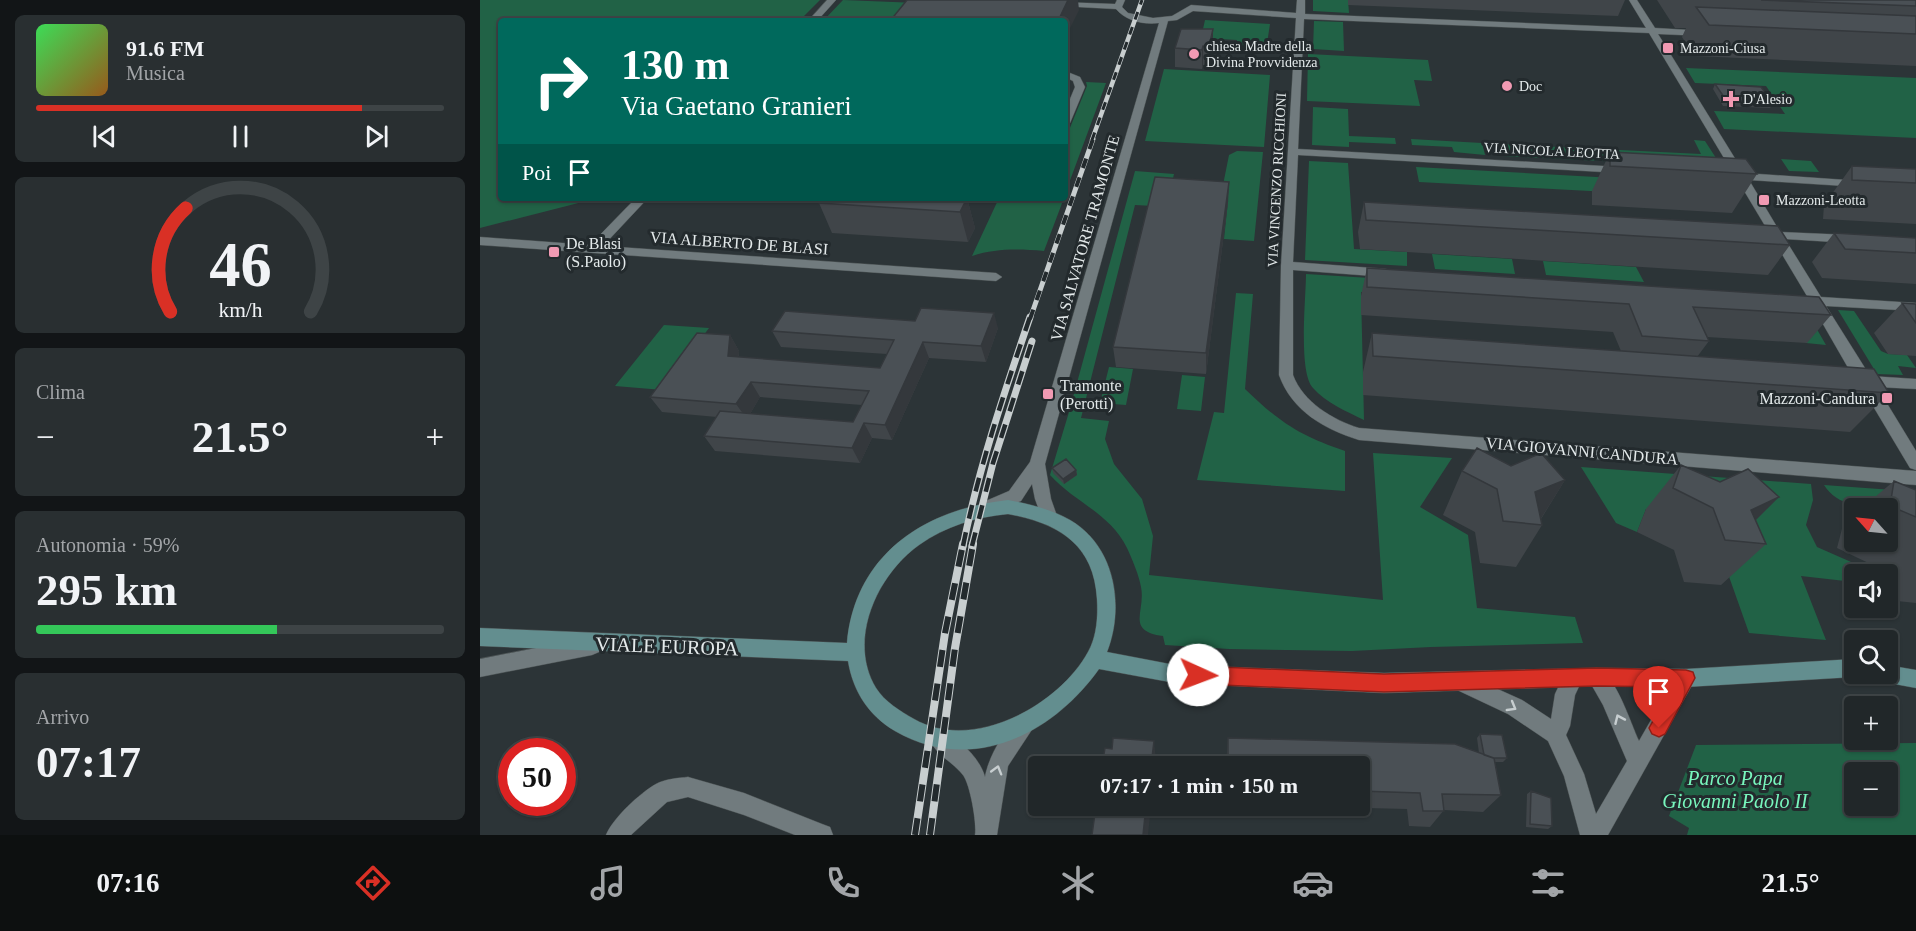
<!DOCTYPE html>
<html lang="it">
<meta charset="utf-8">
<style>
:root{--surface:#212729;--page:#292f31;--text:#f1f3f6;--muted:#a2a5a8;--line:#3e4446;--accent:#d93025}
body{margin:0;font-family:Georgia,serif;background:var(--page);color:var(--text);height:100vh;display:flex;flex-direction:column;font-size:22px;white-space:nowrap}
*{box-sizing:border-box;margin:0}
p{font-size:20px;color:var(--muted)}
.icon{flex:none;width:33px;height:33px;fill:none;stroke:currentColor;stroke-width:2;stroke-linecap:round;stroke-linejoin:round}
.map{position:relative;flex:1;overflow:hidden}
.drawer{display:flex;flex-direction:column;gap:15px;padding:15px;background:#121517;width:480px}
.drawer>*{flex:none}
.guide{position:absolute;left:18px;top:18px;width:570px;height:183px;border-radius:6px;box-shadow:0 2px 4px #0004,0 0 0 2px var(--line);background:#00695c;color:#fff;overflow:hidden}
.needle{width:39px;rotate:297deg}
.buttons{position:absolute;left:1364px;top:498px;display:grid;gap:12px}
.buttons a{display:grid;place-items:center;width:54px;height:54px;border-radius:6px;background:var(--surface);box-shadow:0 2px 4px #0004,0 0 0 2px var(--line);font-size:30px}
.speed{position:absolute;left:18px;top:738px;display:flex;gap:12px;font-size:30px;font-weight:700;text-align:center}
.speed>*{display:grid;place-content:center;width:78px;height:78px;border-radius:50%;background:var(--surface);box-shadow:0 2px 4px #0004,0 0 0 2px var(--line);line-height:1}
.speed .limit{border:9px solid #d22;background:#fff;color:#111}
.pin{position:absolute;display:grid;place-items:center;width:51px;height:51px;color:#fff;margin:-62px -26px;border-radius:50% 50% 50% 0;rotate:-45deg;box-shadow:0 0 6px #0007}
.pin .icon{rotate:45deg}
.me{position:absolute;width:66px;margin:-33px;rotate:92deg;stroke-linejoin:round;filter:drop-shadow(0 0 4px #0008)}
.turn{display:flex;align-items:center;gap:21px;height:126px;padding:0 24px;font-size:27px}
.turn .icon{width:78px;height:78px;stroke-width:2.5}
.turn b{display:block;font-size:42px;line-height:51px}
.then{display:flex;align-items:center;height:57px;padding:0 24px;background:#0003;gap:12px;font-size:22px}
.big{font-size:45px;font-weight:700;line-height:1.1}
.drawer .widget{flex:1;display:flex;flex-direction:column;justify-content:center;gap:9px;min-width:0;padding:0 21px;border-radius:9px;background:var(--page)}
.drawer .dial{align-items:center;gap:0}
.dial svg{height:156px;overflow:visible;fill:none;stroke:var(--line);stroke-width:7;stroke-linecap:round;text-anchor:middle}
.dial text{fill:var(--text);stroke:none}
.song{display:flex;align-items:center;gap:18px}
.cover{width:72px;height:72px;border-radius:9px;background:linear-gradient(135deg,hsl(130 70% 55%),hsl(30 70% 35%))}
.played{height:6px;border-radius:3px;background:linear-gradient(90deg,var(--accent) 80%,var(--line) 80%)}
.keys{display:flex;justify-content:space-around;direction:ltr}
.heat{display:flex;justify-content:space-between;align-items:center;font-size:33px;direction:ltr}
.charge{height:9px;border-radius:4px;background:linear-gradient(90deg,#34c759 59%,var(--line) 0)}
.trip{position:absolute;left:548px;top:756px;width:342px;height:60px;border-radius:6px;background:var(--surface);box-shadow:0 2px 4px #0004,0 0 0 2px var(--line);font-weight:700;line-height:60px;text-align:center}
.menu{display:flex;height:96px;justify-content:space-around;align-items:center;background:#0d1010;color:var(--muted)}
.menu .icon{width:42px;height:42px}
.menu .active{color:var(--accent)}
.menu b{font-size:27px;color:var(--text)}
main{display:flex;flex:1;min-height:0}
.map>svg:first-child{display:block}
.green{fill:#216246;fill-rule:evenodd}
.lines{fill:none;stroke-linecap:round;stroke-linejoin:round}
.minor-casing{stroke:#4b5253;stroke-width:1}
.secondary-casing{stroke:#4b5253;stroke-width:1}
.minor{fill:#717b7e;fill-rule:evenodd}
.secondary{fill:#638e8f;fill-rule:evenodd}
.rail-far3-casing{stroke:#c8cecf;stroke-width:4.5}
.rail-far2-casing{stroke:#c8cecf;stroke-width:5}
.rail-far1-casing{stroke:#c8cecf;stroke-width:7}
.rail-casing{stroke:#c8cecf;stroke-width:8}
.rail-far3{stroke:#232a2d;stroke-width:3;stroke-dasharray:8;stroke-linecap:butt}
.rail-far2{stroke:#232a2d;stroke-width:4;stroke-dasharray:10;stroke-linecap:butt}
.rail-far1{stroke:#232a2d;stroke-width:4.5;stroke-dasharray:14;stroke-linecap:butt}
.rail{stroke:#232a2d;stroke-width:6;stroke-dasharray:17;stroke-linecap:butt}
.wall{fill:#404549;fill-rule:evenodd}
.shaded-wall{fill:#34383c}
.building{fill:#4a5055;stroke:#34383c;stroke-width:1.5}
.oneway{stroke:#c7ced0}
.route{fill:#d93025;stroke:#8d1f18;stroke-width:1.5}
.poi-dot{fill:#f19ab3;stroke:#232a2d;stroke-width:2}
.labels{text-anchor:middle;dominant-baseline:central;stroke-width:6;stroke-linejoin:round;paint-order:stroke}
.far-poi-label{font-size:14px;fill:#e4eaeb;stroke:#232a2d;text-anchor:start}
.far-street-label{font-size:14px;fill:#e4eaeb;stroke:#232a2d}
.street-label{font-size:16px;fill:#e4eaeb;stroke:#232a2d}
.poi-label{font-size:16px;fill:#e4eaeb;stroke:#232a2d;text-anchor:start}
.near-street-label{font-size:20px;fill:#e4eaeb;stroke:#232a2d}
.near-park-label{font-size:20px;font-style:italic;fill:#78f6bd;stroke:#232a2d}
</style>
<main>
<section class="drawer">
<div class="widget">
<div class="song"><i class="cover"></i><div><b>91.6 FM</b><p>Musica</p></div></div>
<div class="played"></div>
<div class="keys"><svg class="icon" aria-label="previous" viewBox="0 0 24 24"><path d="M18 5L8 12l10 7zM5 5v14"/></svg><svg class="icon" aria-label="pause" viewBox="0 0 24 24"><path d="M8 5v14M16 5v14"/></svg><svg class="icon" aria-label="next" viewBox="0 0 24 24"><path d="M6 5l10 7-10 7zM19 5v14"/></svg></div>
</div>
<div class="widget dial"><svg viewBox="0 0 100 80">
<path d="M14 69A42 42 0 1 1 86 69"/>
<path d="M14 69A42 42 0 0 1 22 16" stroke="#d93025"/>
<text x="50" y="56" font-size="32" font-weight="700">46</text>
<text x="50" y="72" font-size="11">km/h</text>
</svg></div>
<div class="widget"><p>Clima</p>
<div class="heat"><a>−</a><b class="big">21.5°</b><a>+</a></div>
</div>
<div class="widget"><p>Autonomia · 59%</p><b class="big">295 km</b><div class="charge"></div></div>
<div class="widget"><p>Arrivo</p><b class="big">07:17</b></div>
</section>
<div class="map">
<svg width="1436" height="835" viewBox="0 0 1436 835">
<rect width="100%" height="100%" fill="#2c3437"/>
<path class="green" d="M0 0H340L319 21H21V198H118L0 228Z
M363 0 438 3 424 21H343Z
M833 0H868L869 13 833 11Z
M725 20 790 24 786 50 757 48V40L721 38Z
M834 21 863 22 864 51 833 49Z
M828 54 948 60 952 81 934 80 940 106 827 101Z
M1206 68 1436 78V138L1244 129 1234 111 1305 114 1286 86 1215 83Z
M684 69 790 75 784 147 665 141Z
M606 82 626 83 585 194V140L607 86Z
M833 107 868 109 869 136 915 138 916 144 869 142V147L832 145Z
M931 139 1002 143 1005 155 974 152 972 147 932 145Z
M1214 140 1225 141 1236 158 1219 166 1023 156 1019 144 1221 154Z
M757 151 783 152 774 241 744 239 748 201 740 200 749 155Z
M1301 159 1331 161 1339 172 1309 171Z
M829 161 868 163 874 249 927 252V266L825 260Z
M936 167 1225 183 1262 199 939 182Z
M655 171 694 174 688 199 674 206 655 205 601 418 629 421 625 439 634 464 662 499 673 536 669 575 903 600 893 453 972 458 940 507 988 535 997 608 1095 617 1103 643 951 647 872 651 749 649 685 645 683 636C645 631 666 611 661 587 659 575 652 559 647 548 630 513 594 502 570 475L589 412Z
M519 198H584L564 251C539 249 517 248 492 256Z
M952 254 1032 259 1035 274 955 269Z
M1063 261 1156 267 1164 282 1066 275Z
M826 274 1323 305 1346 345 1326 343 1313 320 881 292 884 420C866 411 846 403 833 388 818 372 826 298 826 274Z
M756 293 773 294 765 389C799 422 820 436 865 451V491L717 480 734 412 744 413Z
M1358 310 1374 311 1401 351 1408 354 1427 355 1436 368 1418 366 1423 375 1397 374Z
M184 325 229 328 183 390 135 386Z
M629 367 653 369 646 405 620 403Z
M702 375 725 377 721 411 697 409Z
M1101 467 1331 484 1333 500 1326 525 1337 547 1387 569 1390 574H1374V582L1321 576 1346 640 1269 633 1241 554 1166 509 1157 532 1136 523Z
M1344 485 1427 491 1407 508C1384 508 1357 506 1344 485Z
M1436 743V835H1207L1209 828 1189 816 1216 745ZM1374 772H1407V806H1374Z"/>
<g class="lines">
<g class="minor-casing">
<path id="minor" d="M347 0H356L337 21H328Z
M637 0H645L642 7 648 13 673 18 692 16 711 5 816 13 817 0H825V14L1166 28 1149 0H1157L1175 28 1227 31V35L1224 36 1178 34 1264 173 1381 181 1387 184 1381 187 1269 180 1300 232 1370 235 1376 239 1370 243 1305 239 1341 297 1436 303V311L1346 306 1390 376 1436 379V389L1397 387 1436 451V470L1430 468 1381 386 1378 385 1332 305 1317 303 1315 300 1317 297 1327 296 1257 179 1249 176 1253 173 1169 33 824 19 818 149 1141 167 1146 170 1141 173 818 155 813 262 906 269 912 273 906 277 813 270V375C823 402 853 420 879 428L1436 471V485L879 440C844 429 812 411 799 375L801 266 816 18 713 11 697 20 688 21 565 464 571 499 577 516 575 521 569 523 563 521 555 499 552 484 541 501 507 515 501 513 499 508 501 503 529 491 550 462 679 23C664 25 646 21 636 9L579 6 575 4 579 2 635 4Z
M585 71 600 77 605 87 590 123 585 126V111L595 87 593 81 585 77Z
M156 198H168L123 246 516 273 522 277 516 281 0 245V237L110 245Z
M112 637 119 640 121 646 119 652 112 655 0 677V659Z
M1117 668C1136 675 1150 722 1159 741L1199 671 1206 669 1213 671 1216 678 1128 835H1100L1084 776 1068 741 1028 714 975 689 972 682 975 675 982 673 1042 700 1071 719 1075 694 1086 671 1093 669 1100 671 1103 678 1095 695 1090 726 1086 735 1104 774 1116 814 1147 761 1123 705 1107 677 1110 670Z
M545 715 552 718 555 725 528 766 517 835H495C497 823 490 784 483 775 473 762 456 755 450 740L453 733 460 730C478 737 500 758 505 777 508 758 526 723 545 715Z
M208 777 264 793 342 824 350 827 353 835H315L264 815 208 797 187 802 151 835H126C133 818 160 793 176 784 185 779 198 778 208 777Z"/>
</g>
<g class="secondary-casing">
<path id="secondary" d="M528 500C549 504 571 509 590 520 635 546 645 606 627 652L695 665 904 673 1117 668 1206 669 1374 659V674H1381L1374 677 1206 687 1117 686 904 693 695 683 619 669C572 735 491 775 415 731 388 715 373 691 368 661L0 646V628L367 643C375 554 445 509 528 500ZM528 514C578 523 614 544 617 599 618 616 617 636 608 652 579 705 493 753 434 719 420 711 405 702 396 688 367 640 397 575 439 545 466 526 496 517 528 514Z
M1407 665 1436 670V688L1398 681 1396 674H1407Z"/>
</g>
<use href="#minor" class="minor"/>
<use href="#secondary" class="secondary"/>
<g class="rail-far3-casing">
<path id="rail-far3" d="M612 140 662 0"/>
</g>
<g class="rail-far2-casing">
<path id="rail-far2" d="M550 319 613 139"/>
</g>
<g class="rail-far1-casing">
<path id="rail-far1" d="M483 546C499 467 524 393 550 317
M492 546 513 463 552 341"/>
</g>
<g class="rail-casing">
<path id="rail" d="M435 835 465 633 483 544
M450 835 475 648 493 544"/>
</g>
<use href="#rail-far3" class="rail-far3"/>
<use href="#rail-far2" class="rail-far2"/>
<use href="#rail-far1" class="rail-far1"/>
<use href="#rail" class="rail"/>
</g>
<path class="wall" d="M868 0H1145L1138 16 868 5Z
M1177 0H1436V66L1214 56 1202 37 1206 28H1195Z
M733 29V48L729 66 723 65 722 69 695 67V48Z
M1235 84 1293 103 1290 108 1243 106 1233 89Z
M1130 152 1277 174 1252 213 1112 205V191Z
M1372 166 1436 169V224L1343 219 1344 205Z
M749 182 748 202 726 374 636 367 633 347Z
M487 198 495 228 488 242 352 233 339 203Z
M884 202 1310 245 1288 275 880 249 878 232Z
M1354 233 1436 238V284L1342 278 1332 262Z
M887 268 1351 315 1327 343 1227 337 1229 341 1217 357 1409 393 1370 432 883 395V372L892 333 1141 351 1133 332 881 315V296Z
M1422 303 1436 304V356L1408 354 1394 333Z
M435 321 518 328 506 362 449 358 412 440 392 438 380 463 235 451 224 436 237 417 182 412 170 397 250 335 259 351V357L400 368 407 354 301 347 292 331ZM280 397 382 405 373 422 270 414Z
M1201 465 1276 520 1286 544 1241 585 1204 582 1194 550 1157 532 1166 509Z
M1031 466 1085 480 1061 519 1062 525 1036 567 1000 563 995 532 963 515 982 471Z
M572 468 596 470 597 475 584 484 573 473Z
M1414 481 1436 490V603L1417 601 1407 583V574H1402L1399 568 1357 548 1363 525 1374 515V542H1407V508H1382Z
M1000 734 1027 758 1023 762H1015L1021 795 1003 812 964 810 950 827 929 826 927 809 807 806H879V766H746L748 738 999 753 997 738Z
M1051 791 1072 826 1068 829 1046 827 1047 794Z"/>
<path class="shaded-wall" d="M588 0H598L599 10 585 38V21H578Z
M733 29V48L729 66V47Z
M723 46V65L722 69V50Z
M749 182 748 202 726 374V353Z
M487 198 495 228 488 242 480 212Z
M514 313 518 328 506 362 501 346Z
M250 335 259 351 258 372 248 356Z
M443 342 449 358 412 440 405 425Z
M271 382 280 397 267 419 256 404Z
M384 423 392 438 380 463 372 448Z
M596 470 597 475 584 484 583 479Z
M1085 480 1058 523 1055 492Z
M1299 497 1256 540 1271 510Z
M674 741 676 761V766H671Z
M666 806H671L668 835H663Z"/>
<path class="building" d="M427 0H588L578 21H410Z
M1281 0H1436V6Z
M1216 7 1436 16V34L1229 25Z
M701 29H733L729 47 723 46 722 50 695 48Z
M1235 84 1281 87 1293 103 1246 100Z
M1130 152 1266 159 1277 174 1130 166Z
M1372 166 1436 169V183L1372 180Z
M675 177 749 182 726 353 633 347Z
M339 198H487L480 212 339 203Z
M884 202 1298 226 1310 245 886 220Z
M1354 233 1436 238V253L1365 249Z
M887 268 1339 297 1351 315 1213 307 1229 341 1162 336 1149 304 887 287Z
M1422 303 1436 304V323Z
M441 308 514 313 501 346 443 342 405 425 384 423 372 448 224 436 240 411 373 422 389 391 271 382 256 404 170 397 217 333 250 335 248 356 400 368 414 340 292 331 305 311 435 321Z
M892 333 1394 369 1409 393 893 356Z
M997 448 1031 466 1061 453 1085 480 1055 492 1062 525 1023 521 1017 489 982 471Z
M586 459 596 470 583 479 572 468Z
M1201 465 1240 482 1268 469 1299 497 1271 510 1286 544 1245 540 1233 508 1193 488Z
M1414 481 1436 490V517L1410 506Z
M1000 734 1022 735 1027 758H1013L1004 755Z
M633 738 674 741 671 766H622L625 748 632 749Z
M748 738 975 744 1014 758 1021 795 962 794 964 811H943L940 793 879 791V766H748Z
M1051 791 1071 798 1072 826 1050 824Z
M616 806H666L663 835H612Z"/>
<defs><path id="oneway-chevron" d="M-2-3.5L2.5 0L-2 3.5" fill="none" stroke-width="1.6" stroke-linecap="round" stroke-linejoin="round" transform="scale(1.5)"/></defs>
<g class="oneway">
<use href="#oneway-chevron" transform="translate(1032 707) rotate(30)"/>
<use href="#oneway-chevron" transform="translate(1139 719) rotate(-114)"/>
<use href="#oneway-chevron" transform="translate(517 770) rotate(-74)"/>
</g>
<path class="route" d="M718 666 904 674 1117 668 1206 670 1213 672 1215 678 1185 734 1179 737 1172 734 1169 728 1192 687 1117 686 904 692 718 684 712 681 709 675 712 669Z"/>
<g class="poi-dot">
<rect x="1182" y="42" width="12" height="12" rx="3"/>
<circle cx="714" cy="54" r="6"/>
<circle cx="1027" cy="86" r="6"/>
<path d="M1248 90h6v6h6v6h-6v6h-6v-6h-6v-6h6z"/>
<rect x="1278" y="194" width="12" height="12" rx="3"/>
<rect x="68" y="246" width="12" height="12" rx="3"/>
<rect x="562" y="388" width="12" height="12" rx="3"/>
<rect x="1401" y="392" width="12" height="12" rx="3"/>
</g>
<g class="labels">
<g class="far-poi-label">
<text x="726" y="46">chiesa Madre della<tspan x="726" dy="16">Divina Provvidenza</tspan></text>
<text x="1200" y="48">Mazzoni-Ciusa</text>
<text x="1039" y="86">Doc</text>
<text x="1263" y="99">D'Alesio</text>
<text x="1296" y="200">Mazzoni-Leotta</text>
</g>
<g class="far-street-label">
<text transform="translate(1072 151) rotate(3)">VIA NICOLA LEOTTA</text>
<text transform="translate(797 180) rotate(-87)">VIA VINCENZO RICCHIONI</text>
</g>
<g class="street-label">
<text transform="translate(605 238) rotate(-74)">VIA SALVATORE TRAMONTE</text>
<text transform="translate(259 243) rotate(4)">VIA ALBERTO DE BLASI</text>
<text transform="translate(1102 451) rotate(5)">VIA GIOVANNI CANDURA</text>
</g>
<g class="poi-label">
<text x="86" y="243">De Blasi<tspan x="86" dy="18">(S.Paolo)</tspan></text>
<text x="580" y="385">Tramonte<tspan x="580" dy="18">(Perotti)</tspan></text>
<text x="1395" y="398" text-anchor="end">Mazzoni-Candura</text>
</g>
<g class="near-street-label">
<text transform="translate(187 646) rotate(2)">VIALE EUROPA</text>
</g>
<g class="near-park-label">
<text x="1255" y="778">Parco Papa<tspan x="1255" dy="23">Giovanni Paolo II</tspan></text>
</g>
</g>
</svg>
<div class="buttons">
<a><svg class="needle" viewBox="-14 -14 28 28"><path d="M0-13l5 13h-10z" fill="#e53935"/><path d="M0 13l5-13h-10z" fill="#a2a5a8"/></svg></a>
<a><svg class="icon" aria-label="sound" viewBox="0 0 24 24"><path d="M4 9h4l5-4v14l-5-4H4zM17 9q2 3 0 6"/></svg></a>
<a><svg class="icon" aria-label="search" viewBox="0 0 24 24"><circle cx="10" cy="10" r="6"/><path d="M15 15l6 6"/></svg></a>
<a>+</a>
<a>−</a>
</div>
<div class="speed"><div class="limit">50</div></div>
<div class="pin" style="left:1179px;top:728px;background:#d93025"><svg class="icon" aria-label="arrive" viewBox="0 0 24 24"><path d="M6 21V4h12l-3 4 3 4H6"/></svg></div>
<svg class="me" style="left:718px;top:675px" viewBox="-20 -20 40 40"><circle r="19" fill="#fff"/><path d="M0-13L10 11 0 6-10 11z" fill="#d93025"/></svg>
<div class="trip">07:17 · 1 min · 150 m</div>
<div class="guide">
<div class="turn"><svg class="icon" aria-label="right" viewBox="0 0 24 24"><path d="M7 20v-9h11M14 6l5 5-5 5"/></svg><div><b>130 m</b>Via Gaetano Granieri</div></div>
<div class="then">Poi<svg class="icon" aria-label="arrive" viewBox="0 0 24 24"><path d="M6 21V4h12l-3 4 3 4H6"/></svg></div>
</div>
</div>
</main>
<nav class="menu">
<b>07:16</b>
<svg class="icon active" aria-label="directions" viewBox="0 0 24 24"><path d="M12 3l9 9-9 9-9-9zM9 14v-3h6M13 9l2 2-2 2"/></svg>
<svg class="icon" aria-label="music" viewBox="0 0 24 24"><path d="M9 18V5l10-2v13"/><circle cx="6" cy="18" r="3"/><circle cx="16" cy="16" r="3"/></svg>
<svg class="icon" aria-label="phone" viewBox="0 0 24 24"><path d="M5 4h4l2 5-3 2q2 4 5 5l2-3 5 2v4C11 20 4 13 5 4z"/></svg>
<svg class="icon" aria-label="climate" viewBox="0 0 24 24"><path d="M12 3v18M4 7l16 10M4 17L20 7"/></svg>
<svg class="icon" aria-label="car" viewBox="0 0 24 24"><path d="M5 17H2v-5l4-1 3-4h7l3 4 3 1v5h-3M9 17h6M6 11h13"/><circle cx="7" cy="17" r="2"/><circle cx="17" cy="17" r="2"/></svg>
<svg class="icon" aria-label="filters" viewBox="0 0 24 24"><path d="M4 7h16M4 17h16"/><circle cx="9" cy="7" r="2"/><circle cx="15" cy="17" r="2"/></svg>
<b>21.5°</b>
</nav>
